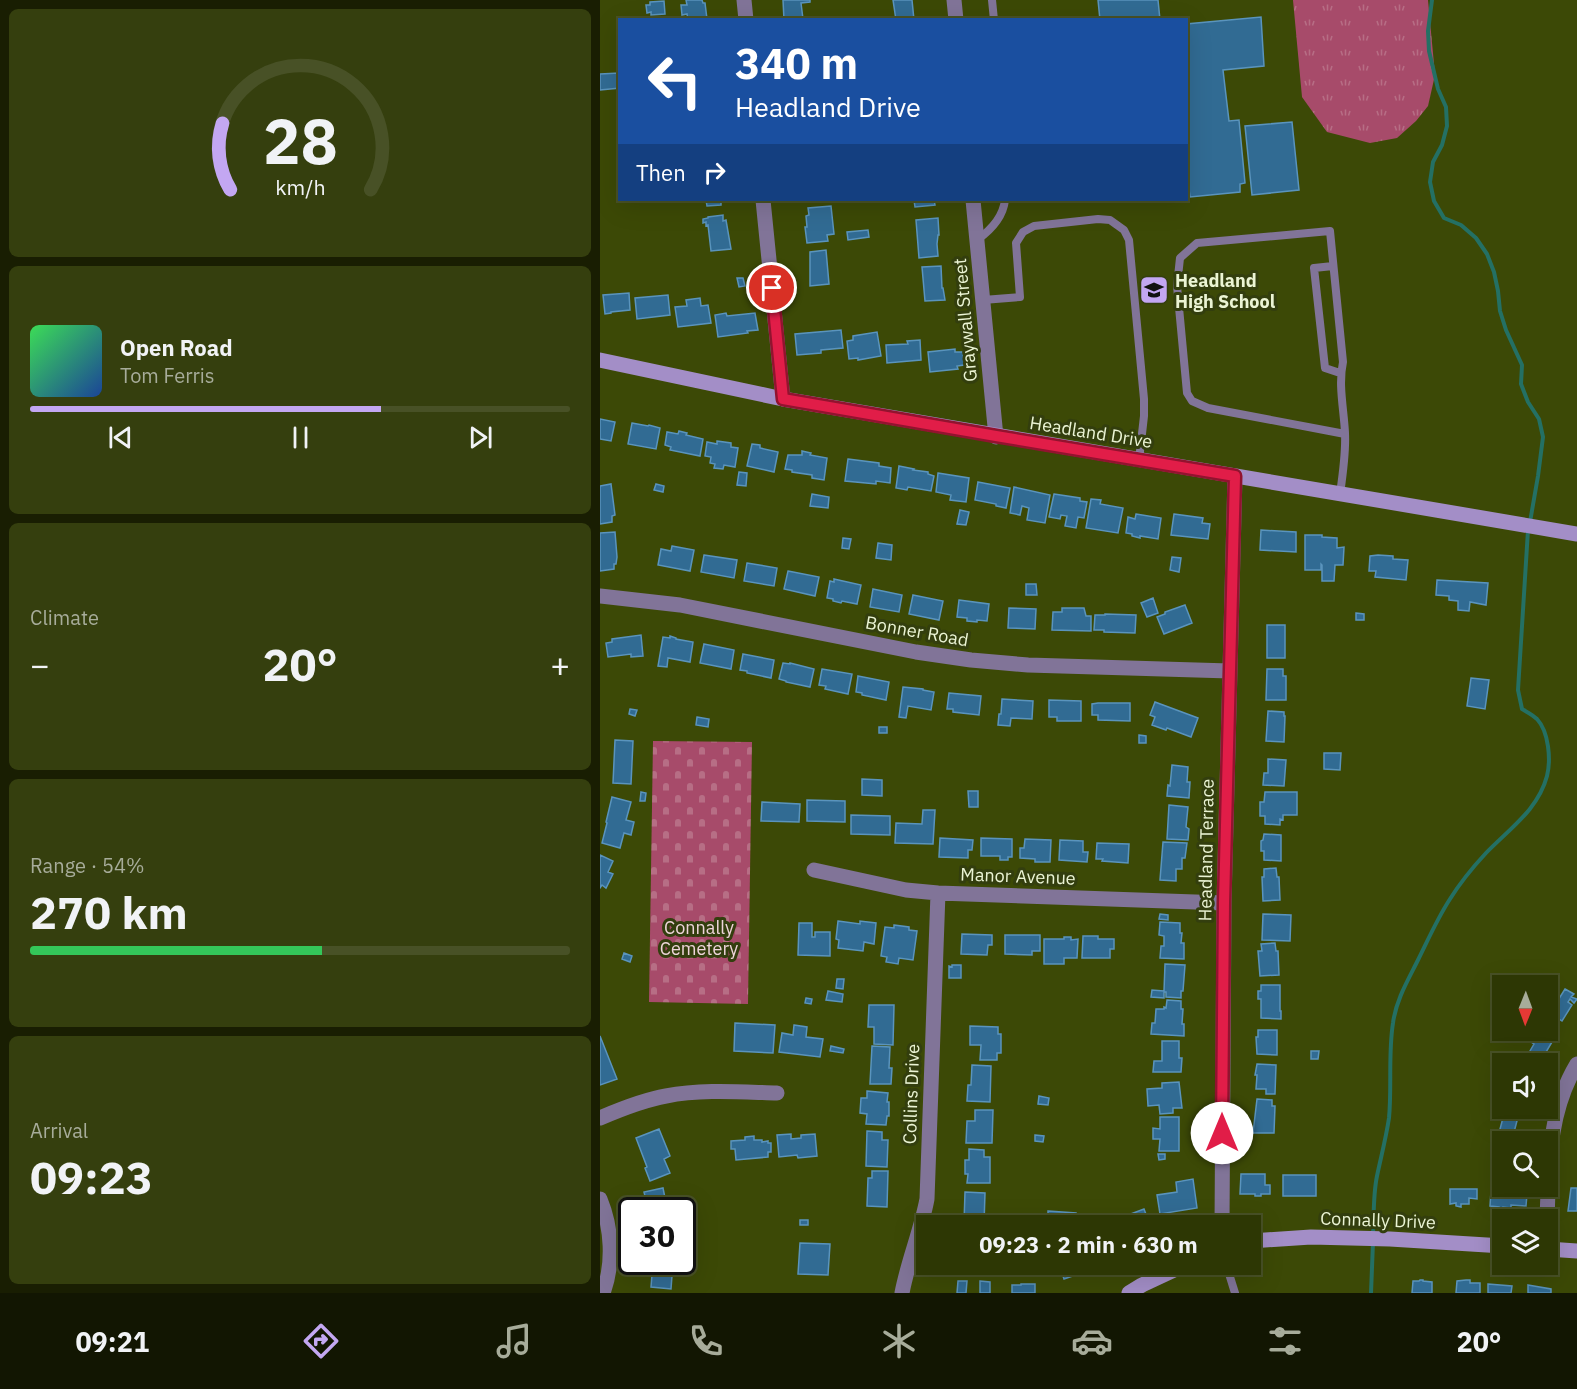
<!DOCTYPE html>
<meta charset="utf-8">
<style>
:root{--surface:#2d3704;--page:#353f0e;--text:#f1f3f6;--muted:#a7ac9a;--line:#485126;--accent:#c3a7f2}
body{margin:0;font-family:"IBM Plex Sans",sans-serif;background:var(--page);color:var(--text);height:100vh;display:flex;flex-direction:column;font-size:22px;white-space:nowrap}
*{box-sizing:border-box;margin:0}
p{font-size:20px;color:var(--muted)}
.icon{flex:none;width:33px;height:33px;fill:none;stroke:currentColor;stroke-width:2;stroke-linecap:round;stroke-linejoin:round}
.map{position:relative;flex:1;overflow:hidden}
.details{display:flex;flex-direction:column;gap:9px;padding:9px;background:#191e02;width:600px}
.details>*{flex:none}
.top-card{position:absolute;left:18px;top:18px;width:570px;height:183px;border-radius:0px;box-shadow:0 6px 24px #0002,0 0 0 2px var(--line);background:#1a4fa0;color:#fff;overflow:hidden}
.needle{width:39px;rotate:181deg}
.buttons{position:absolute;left:892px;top:975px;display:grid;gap:12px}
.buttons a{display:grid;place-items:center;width:66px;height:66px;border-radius:0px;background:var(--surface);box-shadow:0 6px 24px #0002,0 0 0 2px var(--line);font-size:30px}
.speed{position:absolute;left:18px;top:1197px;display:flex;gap:12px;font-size:30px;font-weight:700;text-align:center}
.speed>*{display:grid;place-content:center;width:78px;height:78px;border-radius:50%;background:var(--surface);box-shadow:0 6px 24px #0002,0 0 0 2px var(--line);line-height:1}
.speed .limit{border:3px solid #111;border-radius:9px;background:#fff;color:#111}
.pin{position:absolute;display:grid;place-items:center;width:51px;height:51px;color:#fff;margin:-26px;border:3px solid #fff;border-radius:50%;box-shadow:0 2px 6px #0007}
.me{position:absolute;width:66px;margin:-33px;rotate:0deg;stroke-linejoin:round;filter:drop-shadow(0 0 4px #0008)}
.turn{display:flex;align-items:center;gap:21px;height:126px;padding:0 18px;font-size:27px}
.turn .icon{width:78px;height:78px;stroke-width:2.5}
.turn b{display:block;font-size:42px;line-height:51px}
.then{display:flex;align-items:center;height:57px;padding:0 18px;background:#0003;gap:12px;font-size:22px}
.big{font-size:45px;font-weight:700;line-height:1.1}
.details .widget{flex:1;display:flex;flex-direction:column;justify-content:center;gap:9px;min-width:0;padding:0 21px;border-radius:9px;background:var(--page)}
.details .dial{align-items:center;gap:0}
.dial svg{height:156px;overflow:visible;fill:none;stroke:var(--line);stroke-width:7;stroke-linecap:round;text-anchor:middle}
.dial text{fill:var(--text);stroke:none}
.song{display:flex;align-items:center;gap:18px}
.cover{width:72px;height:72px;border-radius:9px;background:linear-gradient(135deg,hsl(130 70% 55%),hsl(220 70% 35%))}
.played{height:6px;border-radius:3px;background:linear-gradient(90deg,var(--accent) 65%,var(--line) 65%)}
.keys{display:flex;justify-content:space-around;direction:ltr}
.heat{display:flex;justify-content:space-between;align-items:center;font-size:33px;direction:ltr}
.charge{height:9px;border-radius:4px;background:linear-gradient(90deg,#34c759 54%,var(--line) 0)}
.trip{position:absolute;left:316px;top:1215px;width:345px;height:60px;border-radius:0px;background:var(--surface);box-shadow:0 6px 24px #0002,0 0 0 2px var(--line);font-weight:700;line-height:60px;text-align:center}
.tab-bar{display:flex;height:96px;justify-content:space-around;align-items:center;background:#121602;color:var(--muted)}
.tab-bar .icon{width:42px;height:42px}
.tab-bar .selected{color:var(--accent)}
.tab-bar b{font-size:27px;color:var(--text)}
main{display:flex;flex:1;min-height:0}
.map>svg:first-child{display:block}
.grass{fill:url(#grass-tufts)}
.cemetery{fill:url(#cemetery-stones)}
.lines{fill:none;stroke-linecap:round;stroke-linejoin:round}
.stream{stroke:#247064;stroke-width:4}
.building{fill:#316b93;stroke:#5a94bd;stroke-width:1.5}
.lane{stroke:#817498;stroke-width:8}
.street{stroke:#817498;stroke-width:15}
.secondary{stroke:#a38ec7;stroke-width:15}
.route-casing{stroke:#92132f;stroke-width:15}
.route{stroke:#e11d48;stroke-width:10}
.labels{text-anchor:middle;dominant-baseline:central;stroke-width:6;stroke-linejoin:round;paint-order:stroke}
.poi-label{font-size:18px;font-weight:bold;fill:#ebf4d4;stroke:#333e0e;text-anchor:start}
.street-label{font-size:18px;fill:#ebf4d4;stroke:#333e0e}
.park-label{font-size:18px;fill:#efd5db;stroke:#333e0e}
</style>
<main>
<section class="details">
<div class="widget dial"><svg viewBox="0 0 100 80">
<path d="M14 69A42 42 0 1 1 86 69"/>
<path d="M14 69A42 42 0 0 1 10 35" stroke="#c3a7f2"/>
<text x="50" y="56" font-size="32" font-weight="700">28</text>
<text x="50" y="72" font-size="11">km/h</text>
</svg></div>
<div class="widget">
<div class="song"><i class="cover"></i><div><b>Open Road</b><p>Tom Ferris</p></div></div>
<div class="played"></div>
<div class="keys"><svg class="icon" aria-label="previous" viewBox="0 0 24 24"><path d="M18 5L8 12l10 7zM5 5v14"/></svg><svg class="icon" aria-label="pause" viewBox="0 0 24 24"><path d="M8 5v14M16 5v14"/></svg><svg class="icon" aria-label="next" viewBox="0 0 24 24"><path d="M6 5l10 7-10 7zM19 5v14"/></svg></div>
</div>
<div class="widget"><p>Climate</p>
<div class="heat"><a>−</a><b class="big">20°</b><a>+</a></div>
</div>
<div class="widget"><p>Range · 54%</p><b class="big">270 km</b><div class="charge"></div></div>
<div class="widget"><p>Arrival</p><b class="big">09:23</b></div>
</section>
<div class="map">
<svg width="977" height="1293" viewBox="0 0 977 1293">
<defs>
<pattern id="grass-tufts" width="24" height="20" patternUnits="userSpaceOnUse" patternTransform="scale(1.5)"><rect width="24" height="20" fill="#a74b6a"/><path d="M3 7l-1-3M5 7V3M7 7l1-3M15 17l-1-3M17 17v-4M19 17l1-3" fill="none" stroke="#b76e85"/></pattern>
<pattern id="cemetery-stones" width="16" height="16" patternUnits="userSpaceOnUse" patternTransform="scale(1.5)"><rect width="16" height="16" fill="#a74b6a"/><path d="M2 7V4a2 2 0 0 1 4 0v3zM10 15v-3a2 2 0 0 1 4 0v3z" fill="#b76e85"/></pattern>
</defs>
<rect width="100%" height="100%" fill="#3c4906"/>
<path class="grass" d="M693 0H828L835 75 828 106 816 121 797 138 770 143 727 132 702 97Z"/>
<path class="cemetery" d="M53 741 152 742 148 1004 49 1002Z"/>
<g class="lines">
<path class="stream" d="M832 0 828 31 829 51 838 89 846 107 847 126 842 145 833 162 830 182 834 201 844 218 861 225 876 238 887 254 894 272 898 291 900 311 906 330 922 365 921 384 928 402 939 419 943 437 938 476 930 522
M773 1235C774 1215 773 1195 777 1176 781 1157 786 1138 789 1118 792 1087 788 1054 793 1023 796 1000 808 980 818 960 828 940 837 919 850 899 860 883 873 867 886 853 909 829 938 810 947 776 951 760 949 732 937 719 933 715 927 712 922 709L918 690 928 530
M771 1293 773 1242"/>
</g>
<path class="building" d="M86 0H102L103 3H105L107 19 108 20H88L87 14 82 15 81 5H87Z
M183 0H210V2L201 3 203 19 184 20Z
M293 0H312L314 20H296Z
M498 0H558L560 20H500Z
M64 1 65 14 51 15V12L47 13 46 5H50V2Z
M661 17 664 66 623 70 629 121 639 120 645 183 640 184V192L590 197 589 189H586V24Z
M19 73 20 88 0 90V74Z
M692 122 699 190 652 195 645 126Z
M106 200H121V205L107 206Z
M314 200H334L335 205 315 207Z
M231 206 234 234 227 235 228 241 207 243 205 227H207L206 216 209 215 208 208Z
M123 215V221L126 220 131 249 111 251 108 225 106 226V222L103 223V219L108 218V217Z
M338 218 339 235H338L337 244 338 256 319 258 316 220Z
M268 230 269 237 248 240 247 232Z
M226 250 229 284 210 286V252Z
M341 266 342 288H343L345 300 325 301 322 267Z
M137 278H143L145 286 139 287Z
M29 293 30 310 11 312V313L5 314 3 295Z
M68 295 70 315 37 319 35 298Z
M100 298 101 306 108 305 111 323 78 327 75 307 87 306 86 300Z
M126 313 127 316 155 313 158 330 147 331 148 333 118 337 115 315Z
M241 330 243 348 221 350V353L197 355 195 334Z
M277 332 281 356 258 360V358L249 359 247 341 253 340V336Z
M320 340 321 360 287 363 286 345 308 344 307 341Z
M355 349V352H363L364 365 357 366 358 369 330 372 328 352Z
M0 419 15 422 11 441 0 439Z
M32 423 48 426 49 425 60 428 56 449 28 444Z
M79 431 87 433 86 435 103 439 100 456 70 450 71 447 65 445 67 432 78 434Z
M117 441 131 443V447L138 448 135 467 124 465 123 469 114 468 115 464 110 463 111 457 105 456 107 442 117 444Z
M152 444 160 445V448L178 452 174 472 147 466Z
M202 451 211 453 210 455 227 458 224 480 212 478V475L192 472V470L185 469 188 455H202Z
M248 459 279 463V466L291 468 290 483 276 481V484L245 481Z
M299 466 314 469 313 470 328 472V474L334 476 331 491 308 487 307 490 296 488Z
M139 472 147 473 146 486 137 485Z
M338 473 369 478 366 502 350 500 351 495 336 492Z
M378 482 410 488 406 508 396 506V504L375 500Z
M11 484 15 515 12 516V522L0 524V486Z
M56 484 64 486 63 492 54 490Z
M414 487 450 495 445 523 427 520 429 508 422 506 420 515 410 513Z
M212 494 229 497 228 508 210 506Z
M454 494 480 498V501L487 502 484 518 478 517 476 528 465 526 467 516 461 515 460 519 449 517Z
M491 499 501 500 500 504 523 508 518 533 486 528Z
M360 510 369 512 366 525 357 524Z
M536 514 561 518 558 539 540 536V538L532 536V534L526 533 528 517 535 519Z
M574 514 603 518 602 523 610 524 608 539 571 535Z
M661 530 696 532V552L660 550Z
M15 532 17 557 16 564H14V569L0 571V533Z
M705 535H722V537L737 538V548L744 547 743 565H735L734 581H722V565L721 564V570H705Z
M243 538 251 539 249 549 242 548Z
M278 543 292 545 291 560 276 558Z
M72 546 94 550 90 571 58 565 61 549 71 551Z
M104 555 137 560 134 578 101 572Z
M778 555 793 556V559L808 560 806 580 775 577 776 571H769L770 556Z
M572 557 581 558 579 572 570 570Z
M147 563 177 568 174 586 144 581Z
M188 571 219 577 215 596 184 589Z
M234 579 261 585 257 604 242 601 241 603 233 601V599L227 598 230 581 234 582Z
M837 580 888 583 886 605 870 602 869 611 858 610V601L849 600V596L836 595Z
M426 584H436L437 595H426Z
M273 589 302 595 299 612 270 607Z
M313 595 343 601 339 620 309 614Z
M553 598 558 613 547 617 541 603Z
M359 600 389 604 387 621 377 620V622L367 621V618L357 617Z
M585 605 592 623 564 634 557 617 565 614V612Z
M409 608 436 609 435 629 408 628Z
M462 608H484L486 616H491V631L452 630 453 612H462Z
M756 613 764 614V620H756Z
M505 614 536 615 535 633 504 632V630H494L495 615H505Z
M667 625H685V658H667Z
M41 635 43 656 31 657V654L8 657 6 643 12 642V639Z
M70 636 76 638V639L93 642 90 662 68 658 67 667 58 666 63 637 70 638Z
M104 644 134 650 131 669 100 663Z
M143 654 174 660 171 678 147 673V671L140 670Z
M183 663 190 664V663L214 669 210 687 186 682V681L179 679Z
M222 669 252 674 248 694 225 689 226 686 219 685Z
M667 669H683V676H686V700H666Z
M258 676 289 682 286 700 262 695V693L256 692Z
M871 678 889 680 885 709 867 706Z
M303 687 323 689V690L334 692 331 710 308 706 306 718 299 717Z
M349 693 381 696 379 715 353 712V709H347Z
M402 699 433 701 432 719 411 718 410 726 398 725 399 714H401Z
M449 700 481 701V721H457V717H449Z
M555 702 598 718 591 737 567 728 566 730 552 725 555 717 550 715Z
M498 703H530V721L498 720V715H492V704Z
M30 709 37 710 35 716 29 714Z
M668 711 684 712V716H685L684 742 666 741Z
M97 717 109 719 108 727 96 725Z
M279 727H287V733H279Z
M539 735 546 736V743H539Z
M15 740 33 741 31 784 13 783Z
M724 753H741L740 770 724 769Z
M668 759 686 760 684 786 663 785 664 773H668Z
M572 765 588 767 587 782H590L589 798 567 796 568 785 570 786Z
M262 779 282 780V796L262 795Z
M368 791H378V807H369Z
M41 792 46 793 45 801H40Z
M665 792H697V815H683V820L680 819V825L665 824V816H660V802H664Z
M12 797 31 802 26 820 34 822 31 835 24 833 20 848 2 843 7 823 6 822Z
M207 800 245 801V822L207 821Z
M162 802 200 804 199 822 161 821Z
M569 805 588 807 586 827 589 829 588 840 567 839Z
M323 810H335L333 844 295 843 296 823 322 824Z
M251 815 290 816V835L251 834Z
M664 834 681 835V861L664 860V851H661V841L663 840Z
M340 838 373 840 372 850H368V858L339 857Z
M381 838 412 839V857H408V860H400V856H381Z
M425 839 451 840 450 862H435V859L420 858V848H424Z
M460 840 483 841V852H488L487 862 459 860Z
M563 842 587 843 585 858H582V869H576V881L560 880Z
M497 843 529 844 528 863 502 861 503 859H496Z
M0 855 13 861 8 872 13 874 6 888 2 885 0 888Z
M676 868 677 877H679L680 900 663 901 662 877H664V869Z
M560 914 568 915V920L559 919Z
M663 914 691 915 690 941 662 940Z
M238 921 260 924V921L276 923 274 944 264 942 263 951 238 948 239 940 236 939Z
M560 922 580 923V933H582L581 943H584V959L560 958 561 946H564V936L559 935Z
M199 923H212V937H215V932H230V956L198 955Z
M294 925 309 927V930L317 931 313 960 299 958 298 964 286 962 287 957 281 956 285 927 294 928Z
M362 934 392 935V945H388L387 955 361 954Z
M405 935H440V951H432V955L405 954Z
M483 936H498V939H514V949H510V958H482Z
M464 937H471V940L478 939 477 958H464V964H444V939H464Z
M675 943 676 951H678L679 975 660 976 658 951H662L661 944Z
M24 953 32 956 30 962 22 959Z
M565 964 585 965 583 991H581V998L566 997V992H564V998L551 997 552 990 564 991Z
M352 965H361V978H349V966L352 967Z
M237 979H244L243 989 236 988Z
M661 985H680V1011H681V1019L661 1018V999H658V991H661Z
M965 989 974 994 971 997 977 999 974 1003 970 999 968 1002 972 1005 962 1021 950 1013Z
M228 991 243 994 242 1002 226 1000Z
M206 998 212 999 211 1004 205 1003Z
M567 1000 581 1001V1009H583L582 1024H584V1036L551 1034 552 1023H555L556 1009H564V1007L566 1008Z
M269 1005H294L293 1045 274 1044V1027H268Z
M135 1023 175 1025 173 1053 134 1051Z
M194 1025 207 1027 206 1037 223 1039 220 1057 179 1052 182 1033 193 1035Z
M370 1026 398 1027V1034H401V1053H397V1060H380L381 1045H370Z
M658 1030H677V1055L657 1054 656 1037H658Z
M933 1032 952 1042 942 1059 930 1051 934 1044 928 1040Z
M0 1036 17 1079 0 1085Z
M562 1041H579V1058H582L581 1072H553L554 1061H562Z
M231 1046 244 1049 243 1053 230 1051Z
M272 1046 290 1047 289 1068H292L291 1084H270Z
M711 1051H719L718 1059H711Z
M657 1064 676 1065 675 1094H666V1089H656L657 1075H655Z
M372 1065 391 1066 390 1102 367 1101 368 1085H371Z
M579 1082 582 1108H573V1113L560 1114 559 1105 548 1106 547 1089 562 1088V1083Z
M267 1091 288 1093 287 1102H289V1116H287L286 1125 266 1124 267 1114 260 1113 261 1098H267Z
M439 1096 449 1098 448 1105 438 1104Z
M657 1099 672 1100V1106H675L674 1133H653Z
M375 1110H393L392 1143H366L367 1121H375Z
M904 1114 918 1117 913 1136 899 1133Z
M560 1117H579V1151H559L560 1139H553V1128L560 1129Z
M59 1129 70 1156 64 1159 70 1173 50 1181 45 1168 47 1167 36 1138Z
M267 1131 282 1132V1140H288L287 1167 266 1166Z
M191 1134V1139L201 1138V1135L215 1134 217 1156 198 1158 197 1155 179 1157 177 1135Z
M435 1135 444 1136 443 1142 435 1141Z
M154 1136V1140H162V1142L168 1141V1143H171V1152H168V1157L136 1160 135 1149H131V1141L145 1140V1137Z
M369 1149 384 1150V1157H390V1183H367L368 1174H365V1160H369Z
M558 1154H565V1159L559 1160Z
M272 1171H288L287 1207 267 1206 268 1178H272Z
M641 1174H665V1185H670V1194H661V1196H655V1194H640Z
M683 1175H716V1196H683Z
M593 1179 597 1208 560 1214 557 1195 577 1192 576 1182Z
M900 1184H903V1186H920L919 1193 927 1194 926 1206 911 1205V1208L903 1207V1209H899V1207L890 1206 891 1191H899Z
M63 1188 66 1203 71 1202 73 1210H50L49 1203 47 1204 44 1192Z
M971 1188H977V1211H968Z
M850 1189H877V1199L869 1198V1204H861V1207L856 1206V1203L850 1204Z
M365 1192 385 1193 384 1224 364 1223Z
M544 1209 550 1225 504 1226V1224Z
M448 1211 476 1213 475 1226H452L453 1217 448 1216Z
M200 1220H208V1225H200Z
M200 1243 230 1244 228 1275 198 1274Z
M54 1262H73L71 1289 51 1287 52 1275H50L51 1266H53Z
M459 1264H485L487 1271 464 1279Z
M820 1280H823V1281L832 1282V1293H812L813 1281H819Z
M866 1280H870V1283H880V1293H856L857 1281Z
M358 1281H367L366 1293H357Z
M380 1281 390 1282V1293H380Z
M421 1284H435V1293H412V1285H421Z
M888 1284 912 1286 911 1293H888Z
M928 1285 951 1289V1293H928Z"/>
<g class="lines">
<path class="lane" d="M392 0 394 20
M377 240C391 230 403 218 405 200
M733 266 714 268 725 368 740 373
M383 300 420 297 416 243 423 232 434 226 498 219 510 220 524 230 529 240 544 399V416L539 460
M740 494C743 473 746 453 745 433 744 410 738 385 743 362L730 231 597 243 580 258 577 286 587 393 592 401 608 408 745 434
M626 1264 635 1293"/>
<path class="street" d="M144 0 146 20
M354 0 356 20
M163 200 183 399
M373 200 396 437
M0 596 80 605 316 652 371 660 428 665 630 671
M214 870 306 890 338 893 624 903
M0 1118C21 1109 43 1100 66 1096 102 1089 140 1092 177 1093
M0 1199C12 1228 14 1263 3 1293
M947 1220C949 1165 948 1112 977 1064
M622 1226 624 903 635 476
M302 1293C308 1261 321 1231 327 1199L338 893"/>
<path class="secondary" d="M0 360 183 399 977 534
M651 1241 711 1237 790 1239 903 1246
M948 1249 977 1251
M529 1293 542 1285 587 1264"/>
</g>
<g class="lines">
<g class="route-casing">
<path id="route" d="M172 288 183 399 396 436 635 476 624 903 622 1133"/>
</g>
<use href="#route" class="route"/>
</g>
<defs>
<g id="school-square" transform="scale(1.5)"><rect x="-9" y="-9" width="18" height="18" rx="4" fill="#c3a7f2" stroke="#333e0e"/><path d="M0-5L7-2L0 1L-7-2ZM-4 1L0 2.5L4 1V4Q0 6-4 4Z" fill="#111"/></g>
</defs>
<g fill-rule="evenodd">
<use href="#school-square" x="554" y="290"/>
</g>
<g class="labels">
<g class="poi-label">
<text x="575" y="280">Headland<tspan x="575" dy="21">High School</tspan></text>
</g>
<g class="street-label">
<text transform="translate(365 320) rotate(-95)">Graywall Street</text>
<text transform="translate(491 432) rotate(9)">Headland Drive</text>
<text transform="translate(317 631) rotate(10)">Bonner Road</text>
<text transform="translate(606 850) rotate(-89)">Headland Terrace</text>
<text transform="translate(418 876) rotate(2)">Manor Avenue</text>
<text transform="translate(311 1094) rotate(-88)">Collins Drive</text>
<text transform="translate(778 1220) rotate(2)">Connally Drive</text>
</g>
<g class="park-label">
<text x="99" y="927">Connally<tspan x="99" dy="21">Cemetery</tspan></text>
</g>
</g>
</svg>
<div class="buttons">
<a><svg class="needle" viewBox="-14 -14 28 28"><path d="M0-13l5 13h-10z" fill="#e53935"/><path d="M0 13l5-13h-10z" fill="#a7ac9a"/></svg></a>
<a><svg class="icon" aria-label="sound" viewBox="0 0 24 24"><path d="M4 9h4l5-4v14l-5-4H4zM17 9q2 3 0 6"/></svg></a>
<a><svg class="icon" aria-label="search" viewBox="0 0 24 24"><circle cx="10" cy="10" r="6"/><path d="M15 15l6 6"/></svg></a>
<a><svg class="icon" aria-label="layers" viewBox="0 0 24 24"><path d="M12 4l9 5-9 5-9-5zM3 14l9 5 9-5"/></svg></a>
</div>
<div class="speed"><div class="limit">30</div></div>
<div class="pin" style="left:172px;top:288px;background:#d93025"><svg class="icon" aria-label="arrive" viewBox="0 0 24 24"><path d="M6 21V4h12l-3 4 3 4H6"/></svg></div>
<svg class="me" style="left:622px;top:1133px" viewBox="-20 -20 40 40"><circle r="19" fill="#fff"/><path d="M0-13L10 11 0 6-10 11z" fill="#e11d48"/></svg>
<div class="trip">09:23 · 2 min · 630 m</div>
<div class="top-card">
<div class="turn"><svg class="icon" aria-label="left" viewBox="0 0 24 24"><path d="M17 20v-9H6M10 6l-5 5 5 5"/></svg><div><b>340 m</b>Headland Drive</div></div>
<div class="then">Then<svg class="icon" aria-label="right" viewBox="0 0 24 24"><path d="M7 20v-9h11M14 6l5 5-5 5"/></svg></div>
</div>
</div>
</main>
<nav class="tab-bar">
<b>09:21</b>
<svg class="icon selected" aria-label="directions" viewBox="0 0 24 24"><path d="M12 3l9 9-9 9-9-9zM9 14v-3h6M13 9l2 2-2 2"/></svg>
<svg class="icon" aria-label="music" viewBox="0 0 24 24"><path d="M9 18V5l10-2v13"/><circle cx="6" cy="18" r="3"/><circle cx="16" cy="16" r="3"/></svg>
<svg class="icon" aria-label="phone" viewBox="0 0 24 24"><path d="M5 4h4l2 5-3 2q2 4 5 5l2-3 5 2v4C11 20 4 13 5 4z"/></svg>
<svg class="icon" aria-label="climate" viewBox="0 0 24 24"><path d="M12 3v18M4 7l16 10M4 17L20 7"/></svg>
<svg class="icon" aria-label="car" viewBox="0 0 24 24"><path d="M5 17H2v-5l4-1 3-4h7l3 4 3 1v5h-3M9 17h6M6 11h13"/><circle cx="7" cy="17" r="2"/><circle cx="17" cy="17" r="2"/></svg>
<svg class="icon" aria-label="filters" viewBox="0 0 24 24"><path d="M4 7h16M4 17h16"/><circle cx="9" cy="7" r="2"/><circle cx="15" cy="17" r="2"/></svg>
<b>20°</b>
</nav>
